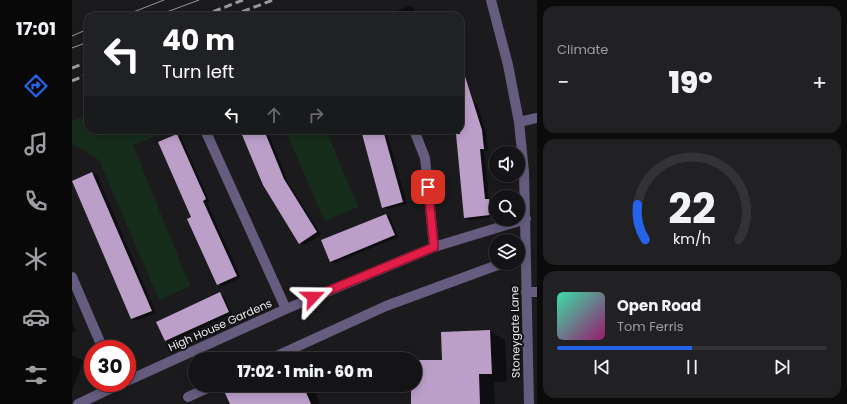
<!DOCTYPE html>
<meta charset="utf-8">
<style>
:root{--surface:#141416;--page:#212123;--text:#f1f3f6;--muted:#9d9ea1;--line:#333335;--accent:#2563eb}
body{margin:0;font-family:Poppins,sans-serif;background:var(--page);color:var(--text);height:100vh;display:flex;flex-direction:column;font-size:15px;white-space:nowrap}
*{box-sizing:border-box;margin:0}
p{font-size:13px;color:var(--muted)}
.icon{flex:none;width:22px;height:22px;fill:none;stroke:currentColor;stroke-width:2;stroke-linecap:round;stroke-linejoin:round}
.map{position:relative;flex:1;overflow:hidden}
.panel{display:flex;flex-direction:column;gap:6px;padding:6px;background:#0b0b0c;width:310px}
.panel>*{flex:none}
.top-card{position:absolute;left:12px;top:12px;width:380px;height:122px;border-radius:12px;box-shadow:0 2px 10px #0003,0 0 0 1px var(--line);background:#202124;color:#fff;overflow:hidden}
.fabs{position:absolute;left:417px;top:146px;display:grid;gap:8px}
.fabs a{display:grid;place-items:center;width:36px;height:36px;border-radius:50%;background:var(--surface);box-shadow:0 2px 10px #0003,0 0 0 1px var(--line);font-size:20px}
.speed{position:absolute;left:12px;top:340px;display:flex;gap:8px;font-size:20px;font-weight:700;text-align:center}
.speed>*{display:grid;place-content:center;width:52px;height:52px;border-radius:50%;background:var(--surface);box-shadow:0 2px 10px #0003,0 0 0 1px var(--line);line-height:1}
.speed .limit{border:6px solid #d22;background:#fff;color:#111}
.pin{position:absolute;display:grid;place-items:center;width:34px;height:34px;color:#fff;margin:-17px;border-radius:8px;box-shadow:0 2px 6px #0006}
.me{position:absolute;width:44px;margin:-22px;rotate:67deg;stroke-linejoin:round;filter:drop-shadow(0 0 3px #0008)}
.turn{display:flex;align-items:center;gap:14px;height:84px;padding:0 12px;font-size:18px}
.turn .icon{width:52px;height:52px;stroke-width:2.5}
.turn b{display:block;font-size:28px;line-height:34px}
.lanes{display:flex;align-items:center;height:38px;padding:0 12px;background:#0003;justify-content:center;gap:20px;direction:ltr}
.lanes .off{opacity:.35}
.big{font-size:30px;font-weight:800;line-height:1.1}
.panel .tile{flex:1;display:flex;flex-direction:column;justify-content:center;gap:6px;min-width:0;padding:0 14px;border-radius:12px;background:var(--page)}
.panel .dial{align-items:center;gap:0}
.dial svg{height:104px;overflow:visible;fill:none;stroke:var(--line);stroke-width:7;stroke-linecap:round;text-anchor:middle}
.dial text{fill:var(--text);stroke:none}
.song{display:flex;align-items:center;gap:12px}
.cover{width:48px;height:48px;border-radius:6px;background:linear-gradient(135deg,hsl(160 70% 55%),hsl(320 70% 35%))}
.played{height:4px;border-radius:2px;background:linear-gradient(90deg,var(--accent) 50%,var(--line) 50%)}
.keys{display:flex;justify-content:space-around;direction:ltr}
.heat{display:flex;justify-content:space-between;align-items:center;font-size:22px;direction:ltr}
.trip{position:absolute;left:116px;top:352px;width:234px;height:40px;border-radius:20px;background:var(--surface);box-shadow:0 2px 10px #0003,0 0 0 1px var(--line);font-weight:800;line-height:40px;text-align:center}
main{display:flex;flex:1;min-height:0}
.tabs{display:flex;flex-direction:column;width:72px;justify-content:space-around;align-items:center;background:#080809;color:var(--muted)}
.tabs .icon{width:28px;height:28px}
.tabs .current{color:var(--accent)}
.tabs b{font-size:18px;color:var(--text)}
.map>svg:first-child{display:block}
.green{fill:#172d1b}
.shadow{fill:#0007}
.building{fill:#bb9fc9}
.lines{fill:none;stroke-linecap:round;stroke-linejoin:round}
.minor{stroke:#655c7f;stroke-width:10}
.tram{stroke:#99999c;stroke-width:1}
.rail{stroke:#99999c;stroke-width:3;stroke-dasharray:8 4;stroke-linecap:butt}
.route-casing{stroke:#92132f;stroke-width:10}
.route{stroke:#e11d48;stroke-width:7}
.labels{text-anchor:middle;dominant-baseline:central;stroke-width:4;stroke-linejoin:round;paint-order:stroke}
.street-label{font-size:11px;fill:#e8e8ea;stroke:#121215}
</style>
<main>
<nav class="tabs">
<b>17:01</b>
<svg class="icon current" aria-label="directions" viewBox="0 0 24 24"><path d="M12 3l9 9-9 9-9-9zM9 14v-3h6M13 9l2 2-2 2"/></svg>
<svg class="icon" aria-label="music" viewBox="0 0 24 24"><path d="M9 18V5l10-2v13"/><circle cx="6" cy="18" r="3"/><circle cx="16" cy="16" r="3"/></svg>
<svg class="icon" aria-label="phone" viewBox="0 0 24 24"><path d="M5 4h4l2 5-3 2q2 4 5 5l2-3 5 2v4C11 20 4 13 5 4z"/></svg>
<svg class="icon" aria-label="climate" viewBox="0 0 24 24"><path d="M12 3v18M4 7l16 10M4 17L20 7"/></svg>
<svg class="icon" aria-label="car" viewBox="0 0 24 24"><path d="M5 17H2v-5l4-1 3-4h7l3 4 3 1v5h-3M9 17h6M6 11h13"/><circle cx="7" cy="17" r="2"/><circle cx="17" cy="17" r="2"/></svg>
<svg class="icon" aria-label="filters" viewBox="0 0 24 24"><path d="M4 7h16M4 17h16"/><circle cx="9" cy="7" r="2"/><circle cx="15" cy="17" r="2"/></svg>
</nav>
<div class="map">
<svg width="465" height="404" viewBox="0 0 465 404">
<rect width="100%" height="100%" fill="#1b1b1e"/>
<path class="green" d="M16 114V130H81L84 136 61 145 118 286 87 300 27 160 0 143V121Z
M213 130H254L286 207 253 221Z"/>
<path class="shadow" d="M338 6 342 8 345 16H310Z
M388 61 402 102 405 104 414 133 416 151H412L417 200 421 202 422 217 398 220 393 218 384 130H388Z
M170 130H195L216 182 249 235 232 245 228 243Z
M289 130H314L335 204 316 209 311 207Z
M105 135 109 137 138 202 135 203 169 278 150 286 145 284 121 217Z
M20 173 25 175 84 313 64 321 60 319 1 181Z
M314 215 318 217 326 237 263 263 259 261Z
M148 294 152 296 160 314 98 343 94 341Z
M0 321 4 331 0 333Z
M418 331 433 340 435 382H422L423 404H340V385H343V361H371L370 333Z
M0 355 12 361 0 390Z
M169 385H240L248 404H159Z"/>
<path class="building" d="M388 73H392L410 130 412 149H408L413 199H417L418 215 392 218 384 134H388Z
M168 130H192L212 179 245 232 227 244 191 185Z
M289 130H311L331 202 310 208Z
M105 134 134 199 131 201 165 276 145 285 115 219 119 217 86 142Z
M20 172 80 311 59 319 0 181Z
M314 214 323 235 258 262 249 240Z
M148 292 157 312 93 341 84 322Z
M418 330 420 374H407L408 404H339V385H343V360H370L369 332Z
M166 385H231L239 404H158L152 391Z"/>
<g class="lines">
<path class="minor" d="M419 0 436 65 447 122 452 172 457 404
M447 122 465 118
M133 130 214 309
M342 130 353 158 362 247
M0 277 31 349
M454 292H465
M198 359 314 306 431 263
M55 381 214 309 362 247 454 219
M116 397 142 385
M6 404 50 383"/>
<path class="tram" d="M51 16 92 0
M84 16 127 0
M0 36 16 29
M0 48 16 42"/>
<path class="rail" d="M130 16 171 0
M159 16 201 0
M0 68 16 62
M0 81 16 74"/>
</g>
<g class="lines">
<g class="route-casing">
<path id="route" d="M241 297 362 247 356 187"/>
</g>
<use href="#route" class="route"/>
</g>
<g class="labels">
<g class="street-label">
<text transform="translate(148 325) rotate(-24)">High House Gardens</text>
<text transform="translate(443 332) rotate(-91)">Stoneygate Lane</text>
</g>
</g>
</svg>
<div class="fabs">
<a><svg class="icon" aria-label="sound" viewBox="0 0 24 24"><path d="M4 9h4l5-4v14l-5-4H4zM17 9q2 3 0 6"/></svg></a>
<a><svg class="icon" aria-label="search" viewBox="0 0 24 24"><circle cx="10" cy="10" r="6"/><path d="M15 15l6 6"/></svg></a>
<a><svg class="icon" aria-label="layers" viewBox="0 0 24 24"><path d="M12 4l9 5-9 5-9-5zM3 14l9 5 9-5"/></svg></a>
</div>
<div class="speed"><div class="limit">30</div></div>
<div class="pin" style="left:356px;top:187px;background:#d93025"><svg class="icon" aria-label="arrive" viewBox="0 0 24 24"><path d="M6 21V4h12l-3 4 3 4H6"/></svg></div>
<svg class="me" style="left:241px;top:297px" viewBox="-20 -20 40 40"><path d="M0-17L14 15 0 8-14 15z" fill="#e11d48" stroke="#fff" stroke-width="4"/></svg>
<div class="trip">17:02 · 1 min · 60 m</div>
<div class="top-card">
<div class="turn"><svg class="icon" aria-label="left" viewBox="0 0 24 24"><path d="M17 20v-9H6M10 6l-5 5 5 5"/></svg><div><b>40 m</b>Turn left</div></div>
<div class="lanes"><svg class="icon" aria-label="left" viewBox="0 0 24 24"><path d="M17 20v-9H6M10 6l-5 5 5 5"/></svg><svg class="icon off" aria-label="ahead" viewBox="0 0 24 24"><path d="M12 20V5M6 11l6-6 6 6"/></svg><svg class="icon off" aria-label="right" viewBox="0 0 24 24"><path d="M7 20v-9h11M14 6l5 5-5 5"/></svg></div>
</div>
</div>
<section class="panel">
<div class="tile"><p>Climate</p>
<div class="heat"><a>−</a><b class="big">19°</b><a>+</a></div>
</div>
<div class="tile dial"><svg viewBox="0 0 100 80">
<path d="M14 69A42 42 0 1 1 86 69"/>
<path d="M14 69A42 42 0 0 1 8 42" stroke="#2563eb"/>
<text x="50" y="56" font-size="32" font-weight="700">22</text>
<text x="50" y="72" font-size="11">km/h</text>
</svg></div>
<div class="tile">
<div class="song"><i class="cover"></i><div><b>Open Road</b><p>Tom Ferris</p></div></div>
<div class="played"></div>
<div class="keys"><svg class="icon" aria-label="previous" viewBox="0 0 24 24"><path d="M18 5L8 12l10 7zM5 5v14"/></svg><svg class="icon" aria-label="pause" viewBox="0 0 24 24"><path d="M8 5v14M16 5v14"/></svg><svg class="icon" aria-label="next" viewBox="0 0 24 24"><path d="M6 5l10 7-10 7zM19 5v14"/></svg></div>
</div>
</section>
</main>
